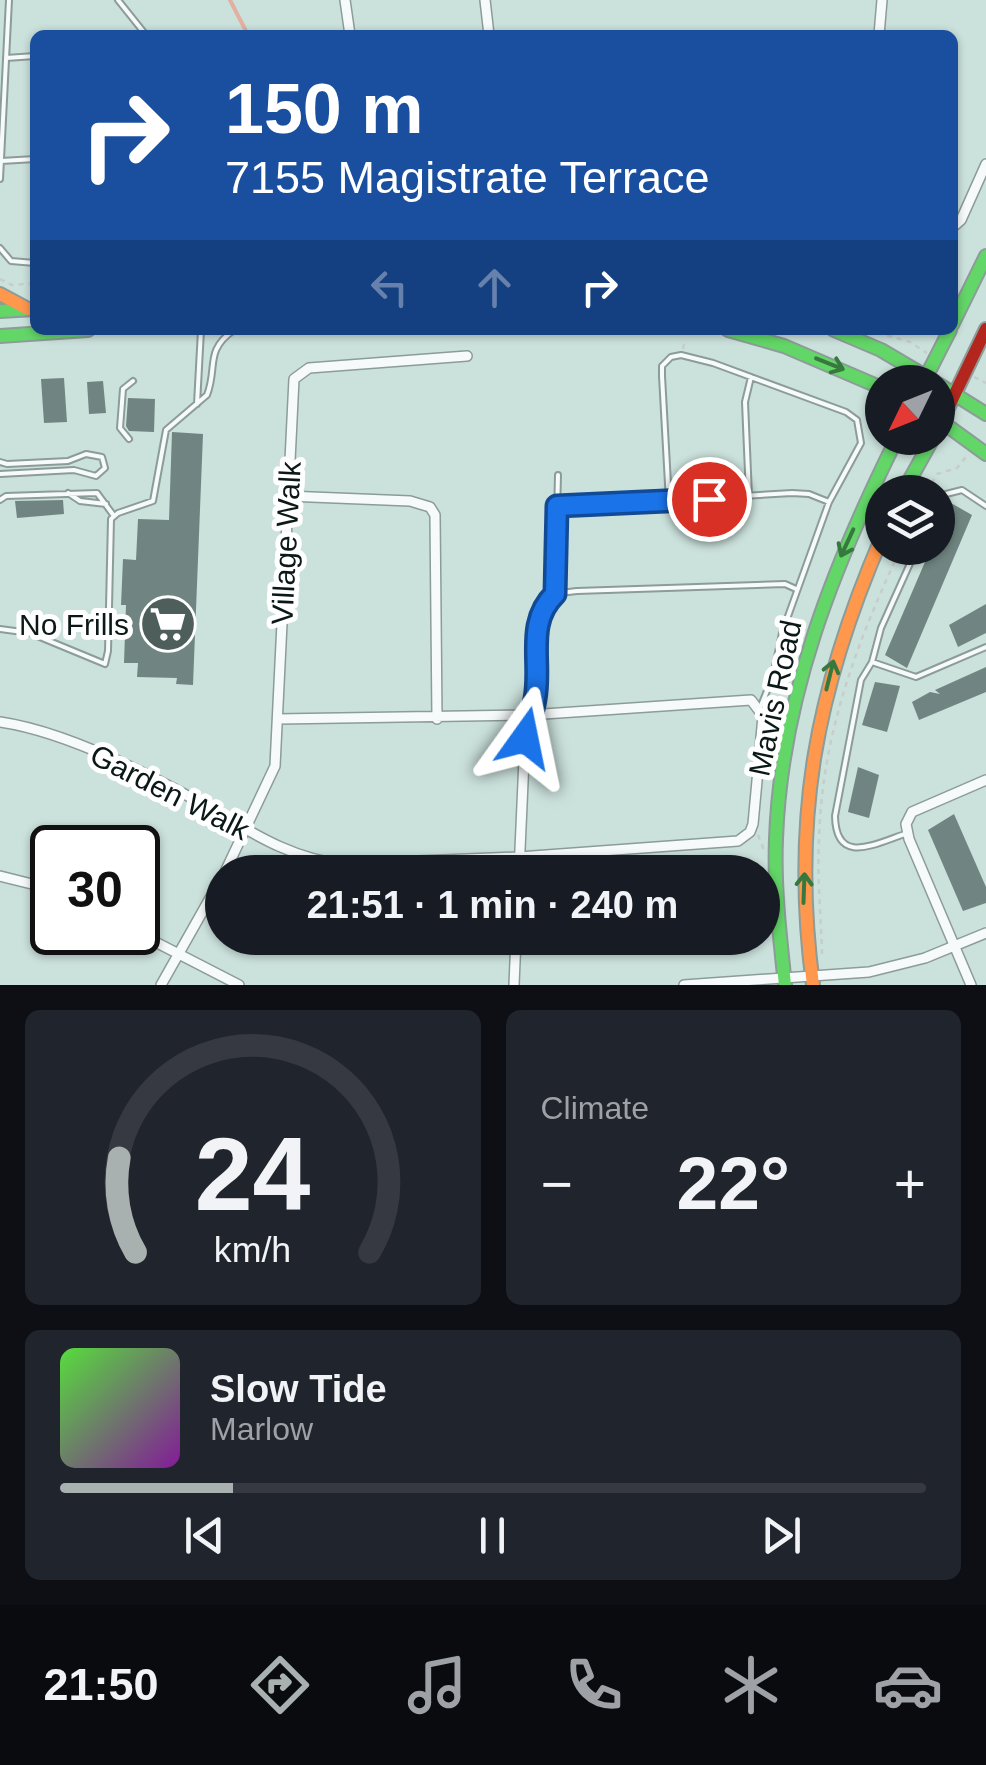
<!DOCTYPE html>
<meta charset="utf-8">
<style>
:root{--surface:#171b24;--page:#20242c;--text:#f1f3f6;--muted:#9ea1a6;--line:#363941;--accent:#a8b0b0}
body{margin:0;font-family:Helvetica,sans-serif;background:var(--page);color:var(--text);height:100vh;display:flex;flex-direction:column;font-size:38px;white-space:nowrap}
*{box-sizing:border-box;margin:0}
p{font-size:32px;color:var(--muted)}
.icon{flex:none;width:55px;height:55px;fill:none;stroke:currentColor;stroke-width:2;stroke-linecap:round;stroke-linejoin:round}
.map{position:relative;height:985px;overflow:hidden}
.drawer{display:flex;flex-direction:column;gap:25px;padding:25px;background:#0d0f14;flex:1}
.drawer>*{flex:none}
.top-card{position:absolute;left:30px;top:30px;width:928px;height:305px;border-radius:15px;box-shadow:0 2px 8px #0004;background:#1a4fa0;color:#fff;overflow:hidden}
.needle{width:65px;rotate:227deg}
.tools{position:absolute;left:865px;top:365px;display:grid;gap:20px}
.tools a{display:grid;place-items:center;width:90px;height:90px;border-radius:50%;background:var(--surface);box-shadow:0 2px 8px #0004;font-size:50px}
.speed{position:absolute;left:30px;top:825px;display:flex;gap:20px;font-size:50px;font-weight:700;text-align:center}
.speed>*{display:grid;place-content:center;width:130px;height:130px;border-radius:50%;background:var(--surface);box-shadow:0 2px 8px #0004;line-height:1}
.speed .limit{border:5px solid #111;border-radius:15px;background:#fff;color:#111}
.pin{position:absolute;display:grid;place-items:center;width:85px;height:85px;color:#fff;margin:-42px;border:5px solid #fff;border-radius:50%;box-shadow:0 2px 10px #0007}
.me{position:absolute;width:110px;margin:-55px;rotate:12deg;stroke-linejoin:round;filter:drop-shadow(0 0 8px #0008)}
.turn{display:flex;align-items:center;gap:35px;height:210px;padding:0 30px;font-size:45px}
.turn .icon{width:130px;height:130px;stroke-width:2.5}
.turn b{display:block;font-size:70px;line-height:85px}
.lanes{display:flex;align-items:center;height:95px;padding:0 30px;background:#0003;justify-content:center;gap:50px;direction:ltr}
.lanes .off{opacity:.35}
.big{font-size:75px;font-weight:700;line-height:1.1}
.drawer .widget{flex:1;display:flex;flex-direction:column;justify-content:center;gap:15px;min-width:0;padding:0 35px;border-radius:15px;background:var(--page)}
.drawer .dial{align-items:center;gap:0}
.dial svg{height:260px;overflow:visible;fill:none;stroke:var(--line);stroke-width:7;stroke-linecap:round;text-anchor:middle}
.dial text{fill:var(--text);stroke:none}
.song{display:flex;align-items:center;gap:30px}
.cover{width:120px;height:120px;border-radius:15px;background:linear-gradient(135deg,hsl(110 70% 55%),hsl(290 70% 35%))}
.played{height:10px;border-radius:5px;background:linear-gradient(90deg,var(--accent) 20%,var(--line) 20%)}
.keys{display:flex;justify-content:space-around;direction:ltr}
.heat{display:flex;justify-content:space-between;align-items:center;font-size:55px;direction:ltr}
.drawer .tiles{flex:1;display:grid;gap:25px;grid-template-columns:1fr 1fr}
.widget:last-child{grid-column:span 2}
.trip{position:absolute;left:205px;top:855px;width:575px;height:100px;border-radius:50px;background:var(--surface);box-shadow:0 2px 8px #0004;font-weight:700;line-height:100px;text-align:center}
.tabs{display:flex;height:160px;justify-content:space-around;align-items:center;background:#090b0e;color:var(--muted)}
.tabs .icon{width:70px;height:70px}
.tabs .active{color:var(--accent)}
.tabs b{font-size:45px;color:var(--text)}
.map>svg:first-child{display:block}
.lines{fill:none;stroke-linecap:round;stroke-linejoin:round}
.stream{stroke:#e1b0a0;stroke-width:4}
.building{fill:#708581}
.lane-casing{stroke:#8c9c98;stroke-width:8}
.street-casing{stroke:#8c9c98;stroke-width:12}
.fast-casing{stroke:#8c9c98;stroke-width:16}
.slow-casing{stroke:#8c9c98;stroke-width:16}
.jam-casing{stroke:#8c9c98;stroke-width:16}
.path{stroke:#c6cdcb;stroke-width:2.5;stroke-dasharray:5 5;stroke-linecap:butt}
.lane{stroke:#f7fafa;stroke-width:4}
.street{stroke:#f7fafa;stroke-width:9}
.fast{stroke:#63d668;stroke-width:12}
.slow{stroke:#ff974d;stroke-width:12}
.jam{stroke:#b3261e;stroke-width:12}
.oneway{stroke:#37783f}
.route-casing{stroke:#114b97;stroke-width:25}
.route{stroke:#1a73e8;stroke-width:18}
.labels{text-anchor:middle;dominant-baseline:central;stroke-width:10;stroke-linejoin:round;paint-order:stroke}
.street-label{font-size:30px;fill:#0b1916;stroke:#fff}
.poi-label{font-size:30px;fill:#0b1916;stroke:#fff;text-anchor:end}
</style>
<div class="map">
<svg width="986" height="985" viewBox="0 0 986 985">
<rect width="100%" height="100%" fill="#cbe1dc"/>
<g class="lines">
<path class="stream" d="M230 0 248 35"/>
</g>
<path class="building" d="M64 378 67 422 44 423 41 379Z
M103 381 106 413 89 414 87 382Z
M128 398 155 399 154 432 129 431 126 426Z
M172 432 203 434 193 685 176 684 177 678 137 677 138 663H124L126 605H121L123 559 136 560 138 519 169 520Z
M63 500 64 514 17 518 15 501Z
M951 503 972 515 907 668 885 655 931 548H938V532Z
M986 604V633L958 647 949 625Z
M986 667V692L919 720 912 702 930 692 940 694 935 690Z
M875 682 900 686 887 732 862 725Z
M858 767 879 775 869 818 848 812Z
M954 814 986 887V903L963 911 928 830Z"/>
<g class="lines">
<g class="lane-casing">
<path id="lane" d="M118 0 146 35
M6 58 35 56
M1 161 35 159
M0 179 9 0
M0 248 11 261 35 263
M197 404 201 330
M129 439 120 428 123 389 133 381
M0 462 7 464 68 461 86 454 102 457 105 468 96 476 74 470 0 474
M68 493 80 501 106 504
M749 496 745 402 751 377
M0 500 6 496 97 493 114 516
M669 502 662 376V366L671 357 681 355 713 363 846 412 857 420 861 443 829 502 782 633 773 676 760 708
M938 506 946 494 962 490 986 506
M557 507 792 493 809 494 829 502
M555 594 558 475
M0 629 30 633 105 664 108 651 111 519 118 513 153 501 166 430 207 395C218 367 204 351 234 330
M872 662 881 628 917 548
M529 715C540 685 526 611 554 595 560 592 570 592 577 591L785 584 796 589
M908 833C876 843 836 867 835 816L861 680 872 662 916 677 986 647"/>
</g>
<g class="street-casing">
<path id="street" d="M345 0 350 35
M485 0 489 35
M879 35 882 0
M952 228 961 220 986 164
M287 496 410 501 430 507 435 515 437 719
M0 722C69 732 161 780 222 815 260 838 298 860 343 864L519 857 738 841 750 832 753 824 763 716 751 700 529 715 278 719
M225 872 275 766 294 379 309 368 467 356
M519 872 525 737 529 715
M0 876 52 889
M136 932 239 985
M161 985 222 877
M514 985 516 938
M684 985 869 972 925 958 986 933
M971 985 909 839 906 824 912 812 986 780"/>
</g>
<g class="fast-casing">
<path id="fast" d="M0 311 35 309
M952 325 986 256
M728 330 784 346 882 388
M834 330 881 350 935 382
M0 336 88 330
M924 381 950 330
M938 384 986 414
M938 419 986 454
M903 492 933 438
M785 985C780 937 774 888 776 839 781 696 834 565 897 438"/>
</g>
<g class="slow-casing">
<path id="slow" d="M0 294 28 309
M813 985C791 819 816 690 882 537"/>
</g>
<g class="jam-casing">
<path id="jam" d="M938 429 986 329"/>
</g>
<path class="path" d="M0 279 12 285 35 283
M868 330 910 342 927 353
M683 349 685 340
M974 377 986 383
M927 492 937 474 957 468 966 457
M758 835 764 850
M822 954C821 916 817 878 819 839 822 733 857 642 901 548"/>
<use href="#lane" class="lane"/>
<use href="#street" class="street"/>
<use href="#fast" class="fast"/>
<use href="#slow" class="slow"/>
<use href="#jam" class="jam"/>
</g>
<defs><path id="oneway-shaft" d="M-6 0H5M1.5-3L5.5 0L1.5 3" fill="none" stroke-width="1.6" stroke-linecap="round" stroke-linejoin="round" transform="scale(2.5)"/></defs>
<g class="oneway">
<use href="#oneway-shaft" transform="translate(830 364) rotate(22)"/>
<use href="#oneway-shaft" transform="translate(847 543) rotate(115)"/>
<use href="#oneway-shaft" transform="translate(830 675) rotate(-76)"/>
<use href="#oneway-shaft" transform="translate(804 888) rotate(-88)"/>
</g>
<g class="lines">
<g class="route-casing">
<path id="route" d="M525 738C528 725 533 712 535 699 542 662 525 623 555 594L557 506 709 499"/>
</g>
<use href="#route" class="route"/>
</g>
<defs>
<g id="supermarket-disc" transform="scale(2.875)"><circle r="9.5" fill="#4e5f5b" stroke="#fff"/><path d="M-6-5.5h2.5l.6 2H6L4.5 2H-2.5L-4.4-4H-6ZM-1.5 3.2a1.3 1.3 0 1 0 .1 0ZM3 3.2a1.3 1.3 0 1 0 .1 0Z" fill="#fff"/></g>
</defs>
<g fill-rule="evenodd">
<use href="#supermarket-disc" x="168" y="624"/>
</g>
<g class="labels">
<g class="street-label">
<text transform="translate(286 543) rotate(-87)">Village Walk</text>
<text transform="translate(775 698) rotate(-78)">Mavis Road</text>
<text transform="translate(170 792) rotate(27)">Garden Walk</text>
</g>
<g class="poi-label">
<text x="129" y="624">No Frills</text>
</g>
</g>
</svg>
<div class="tools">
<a><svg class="needle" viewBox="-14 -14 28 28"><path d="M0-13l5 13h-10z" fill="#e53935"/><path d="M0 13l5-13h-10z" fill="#9ea1a6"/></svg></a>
<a><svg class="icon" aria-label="layers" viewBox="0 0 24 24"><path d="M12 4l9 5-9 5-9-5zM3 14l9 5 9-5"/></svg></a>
</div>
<div class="speed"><div class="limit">30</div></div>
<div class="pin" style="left:709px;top:499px;background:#d93025"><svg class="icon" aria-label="arrive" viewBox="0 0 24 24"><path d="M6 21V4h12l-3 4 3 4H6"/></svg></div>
<svg class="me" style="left:525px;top:738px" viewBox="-20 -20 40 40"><path d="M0-17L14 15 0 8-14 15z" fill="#1a73e8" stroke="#fff" stroke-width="4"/></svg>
<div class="trip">21:51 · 1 min · 240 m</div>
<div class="top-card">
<div class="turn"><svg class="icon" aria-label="right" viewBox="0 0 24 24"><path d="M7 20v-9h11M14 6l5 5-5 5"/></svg><div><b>150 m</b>7155 Magistrate Terrace</div></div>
<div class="lanes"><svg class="icon off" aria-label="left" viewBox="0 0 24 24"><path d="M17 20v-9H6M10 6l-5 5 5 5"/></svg><svg class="icon off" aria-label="ahead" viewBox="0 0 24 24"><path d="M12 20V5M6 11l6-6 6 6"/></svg><svg class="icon" aria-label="right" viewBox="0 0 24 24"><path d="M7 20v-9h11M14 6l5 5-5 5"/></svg></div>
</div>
</div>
<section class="drawer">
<div class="tiles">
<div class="widget dial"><svg viewBox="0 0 100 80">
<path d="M14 69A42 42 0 1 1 86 69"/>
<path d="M14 69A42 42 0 0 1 9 40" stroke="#a8b0b0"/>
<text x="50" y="56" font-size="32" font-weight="700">24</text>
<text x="50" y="72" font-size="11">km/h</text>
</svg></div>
<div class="widget"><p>Climate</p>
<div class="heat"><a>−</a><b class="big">22°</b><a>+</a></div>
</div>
<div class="widget">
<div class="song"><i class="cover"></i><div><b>Slow Tide</b><p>Marlow</p></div></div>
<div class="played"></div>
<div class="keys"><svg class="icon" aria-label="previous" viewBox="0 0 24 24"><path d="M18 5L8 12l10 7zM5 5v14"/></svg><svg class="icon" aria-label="pause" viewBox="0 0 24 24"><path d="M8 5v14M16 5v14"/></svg><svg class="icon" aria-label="next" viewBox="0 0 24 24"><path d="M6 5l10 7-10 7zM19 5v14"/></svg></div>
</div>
</div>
</section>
<nav class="tabs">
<b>21:50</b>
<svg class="icon active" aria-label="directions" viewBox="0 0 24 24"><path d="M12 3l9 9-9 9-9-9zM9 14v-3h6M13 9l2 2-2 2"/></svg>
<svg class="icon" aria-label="music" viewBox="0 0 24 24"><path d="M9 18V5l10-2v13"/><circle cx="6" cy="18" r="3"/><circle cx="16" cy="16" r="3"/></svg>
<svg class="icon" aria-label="phone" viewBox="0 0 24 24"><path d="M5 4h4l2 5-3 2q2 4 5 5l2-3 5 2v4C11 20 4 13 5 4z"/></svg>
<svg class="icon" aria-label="climate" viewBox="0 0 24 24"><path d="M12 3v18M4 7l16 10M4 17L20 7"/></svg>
<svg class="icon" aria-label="car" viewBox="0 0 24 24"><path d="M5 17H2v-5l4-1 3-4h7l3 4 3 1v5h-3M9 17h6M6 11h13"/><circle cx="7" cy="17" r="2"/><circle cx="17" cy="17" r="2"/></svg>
</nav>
